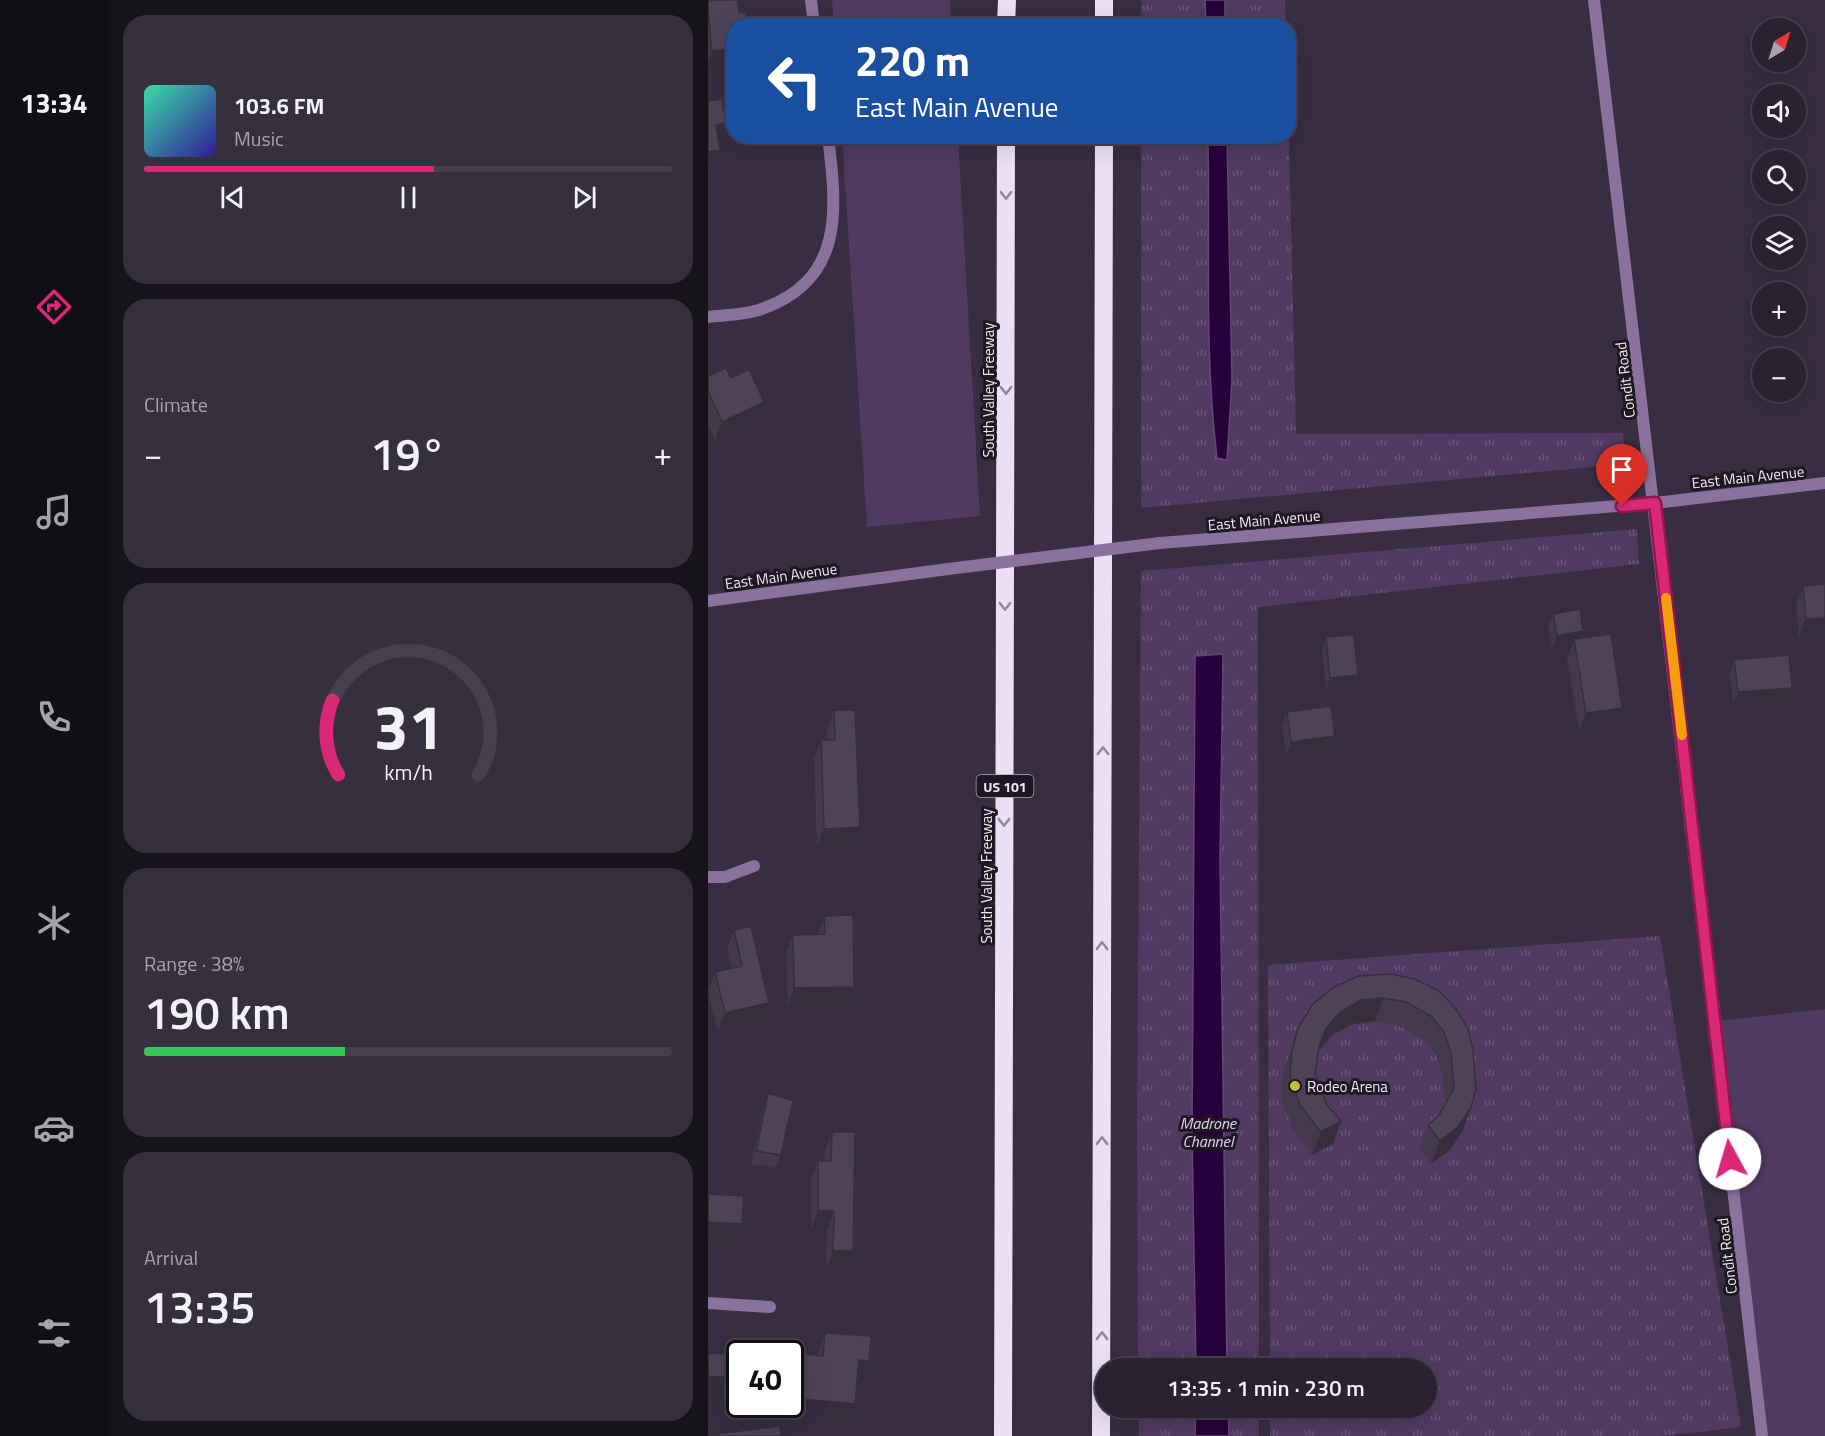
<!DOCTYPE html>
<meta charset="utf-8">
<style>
:root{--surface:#2a2231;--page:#362f3d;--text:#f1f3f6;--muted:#a5a4ab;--line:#463f4d;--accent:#db2777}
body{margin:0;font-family:"Titillium Web",sans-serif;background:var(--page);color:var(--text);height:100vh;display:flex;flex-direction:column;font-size:22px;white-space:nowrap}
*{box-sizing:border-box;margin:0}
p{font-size:20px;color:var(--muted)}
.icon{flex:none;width:33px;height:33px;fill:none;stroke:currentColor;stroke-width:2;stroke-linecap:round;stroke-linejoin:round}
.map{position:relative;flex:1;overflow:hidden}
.drawer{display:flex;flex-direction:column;gap:15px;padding:15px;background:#17131b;width:600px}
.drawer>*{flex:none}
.top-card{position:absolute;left:18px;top:18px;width:570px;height:126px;border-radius:24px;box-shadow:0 6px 24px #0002,0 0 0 2px var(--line);background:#1a4fa0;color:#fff;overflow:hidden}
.needle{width:39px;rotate:38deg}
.fabs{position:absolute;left:1044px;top:18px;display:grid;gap:12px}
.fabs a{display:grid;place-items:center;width:54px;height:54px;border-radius:50%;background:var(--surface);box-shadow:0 6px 24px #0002,0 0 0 2px var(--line);font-size:30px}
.speed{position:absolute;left:18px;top:1340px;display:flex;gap:12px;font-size:30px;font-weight:700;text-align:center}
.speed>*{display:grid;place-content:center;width:78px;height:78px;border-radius:50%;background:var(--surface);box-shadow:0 6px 24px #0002,0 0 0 2px var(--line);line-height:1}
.speed .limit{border:3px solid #111;border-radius:9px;background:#fff;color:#111}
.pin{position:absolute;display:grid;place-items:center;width:51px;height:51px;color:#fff;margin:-62px -26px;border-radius:50% 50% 50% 0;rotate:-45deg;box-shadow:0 0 6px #0007}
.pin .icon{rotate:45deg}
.me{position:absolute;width:66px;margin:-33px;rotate:354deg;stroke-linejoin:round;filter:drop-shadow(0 0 4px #0008)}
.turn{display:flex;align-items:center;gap:21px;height:126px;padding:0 30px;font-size:27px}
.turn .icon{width:78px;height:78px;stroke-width:2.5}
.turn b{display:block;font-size:42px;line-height:51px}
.big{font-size:45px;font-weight:600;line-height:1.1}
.drawer .widget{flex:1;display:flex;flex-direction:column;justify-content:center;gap:9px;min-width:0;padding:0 21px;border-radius:24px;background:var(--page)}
.drawer .dial{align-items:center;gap:0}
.dial svg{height:156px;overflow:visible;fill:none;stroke:var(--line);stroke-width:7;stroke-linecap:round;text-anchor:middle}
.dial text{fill:var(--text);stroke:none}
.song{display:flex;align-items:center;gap:18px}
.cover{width:72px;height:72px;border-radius:9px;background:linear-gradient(135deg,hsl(160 70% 55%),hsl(250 70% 35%))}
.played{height:6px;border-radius:3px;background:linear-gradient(90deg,var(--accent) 55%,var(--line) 55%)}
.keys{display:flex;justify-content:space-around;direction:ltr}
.heat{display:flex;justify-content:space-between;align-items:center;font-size:33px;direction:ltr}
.charge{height:9px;border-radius:4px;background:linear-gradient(90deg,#34c759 38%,var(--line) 0)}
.trip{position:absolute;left:387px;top:1358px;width:342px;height:60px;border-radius:30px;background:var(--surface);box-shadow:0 6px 24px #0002,0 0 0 2px var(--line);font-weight:600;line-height:60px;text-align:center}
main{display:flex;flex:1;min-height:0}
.dock{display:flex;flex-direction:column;width:108px;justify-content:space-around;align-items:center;background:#110e14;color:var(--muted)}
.dock .icon{width:42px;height:42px}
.dock .active{color:var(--accent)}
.dock b{font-size:27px;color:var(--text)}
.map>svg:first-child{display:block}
.grass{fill:#513a62}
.park{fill:url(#park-tufts)}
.water{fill:#27013b;stroke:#634773;stroke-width:1.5}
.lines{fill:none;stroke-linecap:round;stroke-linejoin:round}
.minor{stroke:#8a719e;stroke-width:12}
.tertiary{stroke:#8a719e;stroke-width:12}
.motorway{stroke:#ebdff5;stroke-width:18}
.tertiary-bridge{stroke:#8a719e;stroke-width:12}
.wall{fill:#43394b}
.shaded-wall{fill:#372e3d}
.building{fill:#4e4257;stroke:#372e3d;stroke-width:1.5}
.oneway{stroke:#8e8596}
.route-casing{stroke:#8e194d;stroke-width:15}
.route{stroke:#db2777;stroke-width:10}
.slow{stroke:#f59e0b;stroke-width:10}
.poi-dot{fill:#cdb938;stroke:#1d1821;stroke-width:2}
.labels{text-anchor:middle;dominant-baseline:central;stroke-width:6;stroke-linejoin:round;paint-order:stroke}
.shield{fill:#1d1821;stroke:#b1aab6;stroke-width:1.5}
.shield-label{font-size:14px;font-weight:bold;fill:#f0e9f6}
.street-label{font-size:15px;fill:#f0e9f6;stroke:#1d1821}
.poi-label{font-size:15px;fill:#f0e9f6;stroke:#1d1821;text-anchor:start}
.water-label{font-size:16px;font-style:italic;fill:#e5d1f5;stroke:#1d1821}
</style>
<main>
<nav class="dock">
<b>13:34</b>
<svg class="icon active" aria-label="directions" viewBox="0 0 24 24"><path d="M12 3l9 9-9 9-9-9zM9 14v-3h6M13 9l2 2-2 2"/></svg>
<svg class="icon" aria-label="music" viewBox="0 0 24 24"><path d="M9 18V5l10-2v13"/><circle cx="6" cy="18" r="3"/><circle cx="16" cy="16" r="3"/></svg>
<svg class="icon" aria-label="phone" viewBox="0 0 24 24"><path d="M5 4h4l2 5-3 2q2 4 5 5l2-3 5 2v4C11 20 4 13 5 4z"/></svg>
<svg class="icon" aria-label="climate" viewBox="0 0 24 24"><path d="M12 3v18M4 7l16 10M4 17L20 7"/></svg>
<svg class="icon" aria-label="car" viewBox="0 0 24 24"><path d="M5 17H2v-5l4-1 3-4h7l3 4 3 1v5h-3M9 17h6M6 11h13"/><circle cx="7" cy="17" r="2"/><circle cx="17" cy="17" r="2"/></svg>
<svg class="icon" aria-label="filters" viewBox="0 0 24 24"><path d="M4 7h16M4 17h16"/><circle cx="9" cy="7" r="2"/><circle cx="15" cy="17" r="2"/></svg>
</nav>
<section class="drawer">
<div class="widget">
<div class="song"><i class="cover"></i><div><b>103.6 FM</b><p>Music</p></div></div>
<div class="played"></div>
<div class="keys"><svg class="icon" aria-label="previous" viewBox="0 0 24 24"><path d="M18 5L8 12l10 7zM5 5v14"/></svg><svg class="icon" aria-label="pause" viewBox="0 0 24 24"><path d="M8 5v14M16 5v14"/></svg><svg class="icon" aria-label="next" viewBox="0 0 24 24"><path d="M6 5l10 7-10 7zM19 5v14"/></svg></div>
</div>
<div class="widget"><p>Climate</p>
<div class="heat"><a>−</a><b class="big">19°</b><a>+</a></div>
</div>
<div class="widget dial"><svg viewBox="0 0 100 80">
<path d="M14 69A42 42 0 1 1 86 69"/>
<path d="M14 69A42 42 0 0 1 11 31" stroke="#db2777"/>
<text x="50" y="56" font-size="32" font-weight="700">31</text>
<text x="50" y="72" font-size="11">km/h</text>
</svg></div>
<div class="widget"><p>Range · 38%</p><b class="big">190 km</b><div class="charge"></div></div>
<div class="widget"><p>Arrival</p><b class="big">13:35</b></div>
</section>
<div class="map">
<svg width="1117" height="1436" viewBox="0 0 1117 1436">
<defs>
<pattern id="park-tufts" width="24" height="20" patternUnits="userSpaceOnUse" patternTransform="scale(1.5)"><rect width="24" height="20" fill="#513a62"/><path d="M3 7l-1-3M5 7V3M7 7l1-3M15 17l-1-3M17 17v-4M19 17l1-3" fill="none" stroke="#6a5679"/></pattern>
</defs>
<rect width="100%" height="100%" fill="#382d41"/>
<path class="grass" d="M124 0H242L243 25H126Z
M134 137H250L272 516 159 527Z
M1117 1009V1436H1057L1010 1021Z"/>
<path class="park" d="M433 0H577L578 25H433Z
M581 136 588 434 915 433 918 464 433 508V137Z
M929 529 931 564 550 607 551 1368H430L429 1119 433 571Z
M952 936 1033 1427 953 1436H562V1407H718V1368H562L560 965Z
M431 1407H551V1436H431Z"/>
<path class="water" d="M497 0H517V25H498Z
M500 137H519L524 379 519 460 509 458C496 351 502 244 500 137Z
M515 654 512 860 519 1368H488L484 1133 487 656Z
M488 1407H520L521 1436H487Z"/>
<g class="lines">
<path class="minor" d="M103 0 106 26
M0 317C16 315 35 315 51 310 137 281 129 211 120 136
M0 877H17L46 866
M0 1303 62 1307"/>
<path class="tertiary" d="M886 0 1054 1436
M452 543 947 503 1117 483
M0 601 240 569"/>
<path class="motorway" d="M298 26 299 0
M396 26V0
M295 1436 298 136
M393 1436 396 136"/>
<path class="tertiary-bridge" d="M240 569 452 543"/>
</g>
<path class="wall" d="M0 0H30L0 69Z
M0 376 23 378 56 402 50 421 7 441 0 425Z
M1117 584 1091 638 1088 605 1095 586Z
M845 614 875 631 873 638 914 708 908 726 871 732 859 658 864 645 844 649 840 627Z
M618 637 650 675 645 688 618 691 614 650Z
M1026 660 1084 688 1079 700 1025 705 1022 672Z
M126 710 152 827 145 846 109 847 106 759 113 740H120L119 729Z
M579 712 623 749 578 754 574 725Z
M116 916 146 987 140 1006 80 1007 78 954 85 935 110 934Z
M26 930 61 1003 54 1022 10 1032 0 991 7 972 23 968 19 949Z
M731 991 763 1107 755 1130 742 1150 723 1164 711 1148 720 1125 731 1115 737 1105 735 1076 728 1055 715 1039 690 1025 667 1021 645 1024 625 1034 610 1050 607 1073 625 1144 604 1155 584 1128 573 1098 575 1074 582 1051 590 1028 604 1005Z
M60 1093 73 1155 68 1168 43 1164 56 1106Z
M124 1132 138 1270 118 1269 119 1230H103V1180L110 1161H116L117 1151Z
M117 1333 154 1380 149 1379 140 1423 86 1418 90 1373 96 1354 110 1355V1352Z"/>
<path class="shaded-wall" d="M26 48V67L0 69V63L4 51Z
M18 123 12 142 1 144 8 125Z
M12 150 5 169 0 170V152Z
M56 402 50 421 7 441 14 422Z
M1117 618V636L1091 638 1098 619Z
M875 631 871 644 866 639 864 645 844 649 849 636Z
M650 675 645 688 618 691 622 678Z
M1084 688 1079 700 1025 705 1030 692Z
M914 708 908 726 871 732 878 713Z
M627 736 623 749 578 754 583 742Z
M152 827 145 846 109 847 116 829Z
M146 987 140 1006 80 1007 86 988Z
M675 998 667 1021 645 1024 625 1034 610 1051 618 1028 633 1011 653 1000Z
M61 1003 54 1022 10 1032 17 1013Z
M763 1107 755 1130 742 1150 723 1164 732 1141Z
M633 1121 625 1144 604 1155 613 1132Z
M110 1211H126L119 1230H103Z
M0 1222 34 1224 28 1243 0 1242Z
M125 1251H145L138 1270 118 1269Z
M151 1360 161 1361 154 1380 144 1379Z
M0 1376 32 1379V1398L0 1395Z
M93 1399 147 1404 140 1423 86 1418Z"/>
<path class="building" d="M0 0H30L31 13 38 12 40 26H26V48L4 51 0 10Z
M14 99 18 123 8 125 12 150 0 152V101Z
M18 368 23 378 41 369 56 402 14 422 0 391V376Z
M1117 584V618L1098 619 1095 586Z
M872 609 875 631 849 636 845 614Z
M903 634 914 708 878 713 866 639Z
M646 635 650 675 622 678 618 637Z
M1081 655 1084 688 1030 692 1026 660Z
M623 706 627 736 583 742 579 712Z
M126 710H147L152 827 116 829 113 740H127Z
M145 915 146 987 86 988 85 935 117 934 116 916Z
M43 926 61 1003 17 1013 7 972 34 966 26 930Z
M683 974 707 979 731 991 748 1009 760 1029 765 1050 768 1089 763 1107 750 1127 732 1141 720 1125 731 1115 746 1088 743 1053 736 1032 723 1016 698 1002 675 998 653 1000 633 1011 618 1028 611 1047 607 1073 619 1105 633 1121 613 1132 592 1105 582 1075 584 1051 590 1028 604 1005 626 987 650 976Z
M60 1093 85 1101 73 1155 48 1151Z
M124 1132H147L145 1251H125L126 1211H110V1161H123Z
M0 1194 36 1196 34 1224 0 1222Z
M117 1333 163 1336 161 1361 151 1360 147 1404 93 1399 96 1354 115 1356Z
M0 1353 32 1355V1379L0 1376Z
M72 1426 73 1436H0V1432V1435Z"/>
<defs><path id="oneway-chevron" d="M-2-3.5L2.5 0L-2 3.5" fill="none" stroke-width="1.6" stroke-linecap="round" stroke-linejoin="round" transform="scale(1.5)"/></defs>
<g class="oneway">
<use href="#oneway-chevron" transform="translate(298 195) rotate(90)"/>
<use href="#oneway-chevron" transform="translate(298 390) rotate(90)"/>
<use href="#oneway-chevron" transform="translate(297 606) rotate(90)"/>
<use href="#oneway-chevron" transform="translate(395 751) rotate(-90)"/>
<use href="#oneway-chevron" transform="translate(296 822) rotate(90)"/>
<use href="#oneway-chevron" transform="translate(394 946) rotate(-90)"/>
<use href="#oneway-chevron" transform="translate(394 1141) rotate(-90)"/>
<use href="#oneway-chevron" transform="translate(394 1336) rotate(-90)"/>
</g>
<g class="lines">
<g class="route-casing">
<path id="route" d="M914 506 947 503 1022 1159"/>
</g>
<use href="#route" class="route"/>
<path class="slow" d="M958 598 974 735"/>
</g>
<circle class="poi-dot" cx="587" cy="1086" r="6"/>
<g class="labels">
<rect class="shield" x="268.5" y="775" width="57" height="22" rx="4.5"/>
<g class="shield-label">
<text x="297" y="786">US 101</text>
</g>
<g class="street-label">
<text transform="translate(917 380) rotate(-97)">Condit Road</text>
<text transform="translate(280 390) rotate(-90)">South Valley Freeway</text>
<text transform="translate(1040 477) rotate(-6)">East Main Avenue</text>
<text transform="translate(556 520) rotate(-5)">East Main Avenue</text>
<text transform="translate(73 576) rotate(-8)">East Main Avenue</text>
<text transform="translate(278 876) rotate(-90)">South Valley Freeway</text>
<text transform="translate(1019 1256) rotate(-97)">Condit Road</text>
</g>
<g class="poi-label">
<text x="599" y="1086">Rodeo Arena</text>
</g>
<g class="water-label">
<text x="500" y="1123">Madrone<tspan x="500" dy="18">Channel</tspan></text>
</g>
</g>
</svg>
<div class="fabs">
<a><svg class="needle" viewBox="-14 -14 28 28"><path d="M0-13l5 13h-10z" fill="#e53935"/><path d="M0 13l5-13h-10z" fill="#a5a4ab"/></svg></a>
<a><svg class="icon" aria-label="sound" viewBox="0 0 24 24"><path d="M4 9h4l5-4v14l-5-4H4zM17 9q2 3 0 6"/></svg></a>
<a><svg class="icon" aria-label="search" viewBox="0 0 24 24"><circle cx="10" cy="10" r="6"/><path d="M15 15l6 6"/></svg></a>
<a><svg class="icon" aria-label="layers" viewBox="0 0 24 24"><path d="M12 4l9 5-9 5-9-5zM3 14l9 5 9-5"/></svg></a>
<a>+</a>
<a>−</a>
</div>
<div class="speed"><div class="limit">40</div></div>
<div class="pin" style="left:914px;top:506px;background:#d93025"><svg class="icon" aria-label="arrive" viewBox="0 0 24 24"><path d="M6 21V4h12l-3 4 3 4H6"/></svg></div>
<svg class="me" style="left:1022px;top:1159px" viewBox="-20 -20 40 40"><circle r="19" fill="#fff"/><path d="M0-13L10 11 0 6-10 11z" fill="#db2777"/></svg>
<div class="trip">13:35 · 1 min · 230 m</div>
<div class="top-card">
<div class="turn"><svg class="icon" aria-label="left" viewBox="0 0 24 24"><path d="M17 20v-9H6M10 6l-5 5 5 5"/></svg><div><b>220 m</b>East Main Avenue</div></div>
</div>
</div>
</main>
